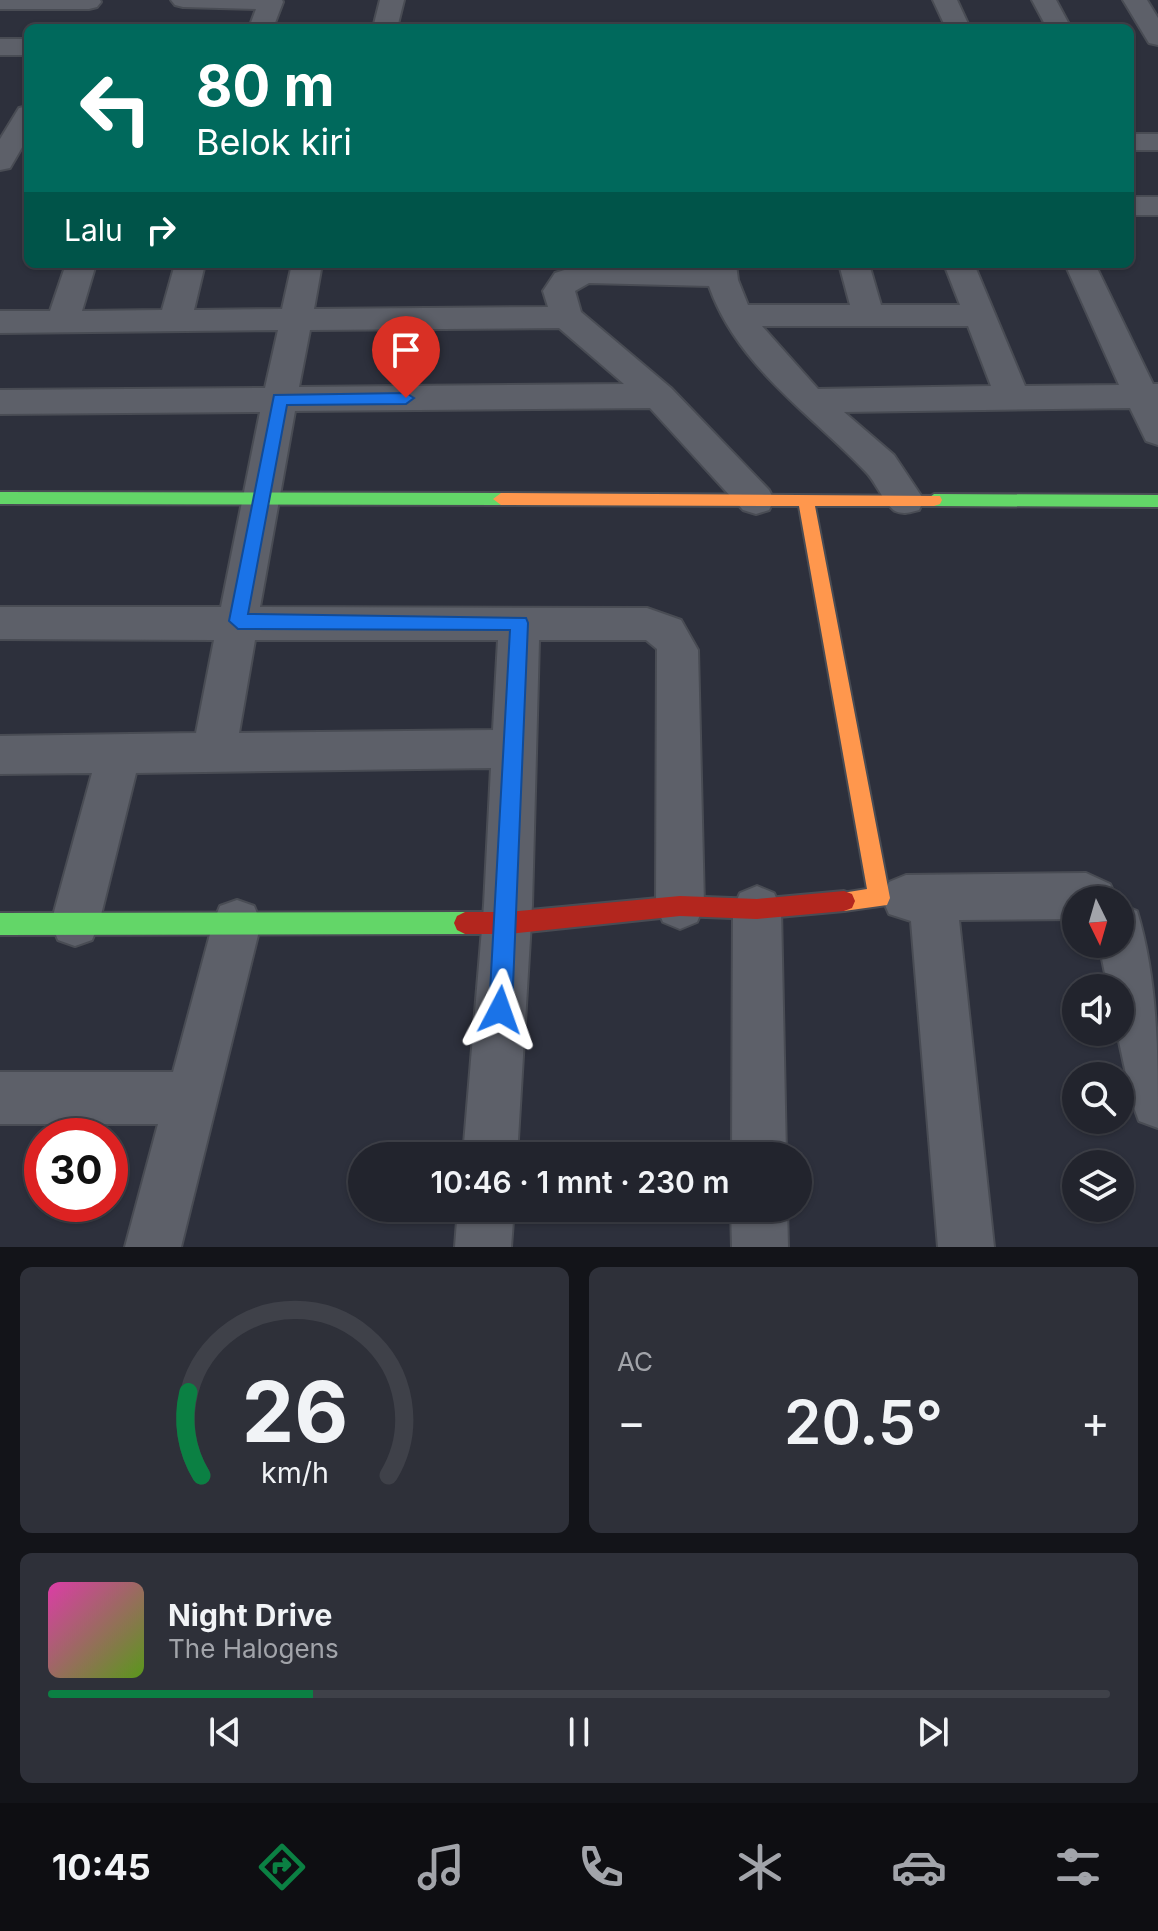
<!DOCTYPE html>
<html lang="id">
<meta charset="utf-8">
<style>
:root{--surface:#22242d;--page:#2e3039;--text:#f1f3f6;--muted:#a2a4aa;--line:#3f4149;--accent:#0b8043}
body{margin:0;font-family:Inter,sans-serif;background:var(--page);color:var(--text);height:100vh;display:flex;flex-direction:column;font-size:30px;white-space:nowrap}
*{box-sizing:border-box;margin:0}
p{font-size:26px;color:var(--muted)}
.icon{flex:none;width:44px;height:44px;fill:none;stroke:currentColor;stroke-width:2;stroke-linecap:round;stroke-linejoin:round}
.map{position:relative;height:1247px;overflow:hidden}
.drawer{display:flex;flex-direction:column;gap:20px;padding:20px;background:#131419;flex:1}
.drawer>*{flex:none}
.guide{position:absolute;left:24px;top:24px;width:1110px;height:244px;border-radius:12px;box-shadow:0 2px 6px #0004,0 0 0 2px var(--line);background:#00695c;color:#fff;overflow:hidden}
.needle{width:52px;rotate:175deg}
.fabs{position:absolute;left:1062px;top:886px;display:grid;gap:16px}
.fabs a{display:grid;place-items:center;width:72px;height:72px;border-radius:50%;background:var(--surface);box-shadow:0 2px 6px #0004,0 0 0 2px var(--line);font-size:40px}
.speed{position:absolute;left:24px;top:1118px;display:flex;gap:16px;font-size:40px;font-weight:700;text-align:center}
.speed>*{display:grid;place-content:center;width:104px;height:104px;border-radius:50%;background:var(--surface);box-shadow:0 2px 6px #0004,0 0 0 2px var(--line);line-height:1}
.speed .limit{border:12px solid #d22;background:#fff;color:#111}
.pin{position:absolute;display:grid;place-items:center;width:68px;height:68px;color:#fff;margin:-82px -34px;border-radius:50% 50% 50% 0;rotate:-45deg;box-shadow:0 0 8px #0007}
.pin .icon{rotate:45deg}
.me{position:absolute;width:88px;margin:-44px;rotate:4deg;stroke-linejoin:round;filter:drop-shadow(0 0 6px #0008)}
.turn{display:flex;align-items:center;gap:28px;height:168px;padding:0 40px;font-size:36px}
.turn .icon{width:104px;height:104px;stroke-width:2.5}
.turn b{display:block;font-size:56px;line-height:68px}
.then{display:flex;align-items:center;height:76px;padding:0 40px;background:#0003;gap:16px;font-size:30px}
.big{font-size:60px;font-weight:600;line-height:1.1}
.drawer .widget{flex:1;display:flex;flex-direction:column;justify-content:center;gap:12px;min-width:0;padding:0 28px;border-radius:12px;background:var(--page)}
.drawer .dial{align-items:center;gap:0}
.dial svg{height:208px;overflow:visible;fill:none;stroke:var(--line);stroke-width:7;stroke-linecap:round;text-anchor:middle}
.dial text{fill:var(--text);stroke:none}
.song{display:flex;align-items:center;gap:24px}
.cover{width:96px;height:96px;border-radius:12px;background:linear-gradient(135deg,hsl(320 70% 55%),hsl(90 70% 35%))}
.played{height:8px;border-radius:4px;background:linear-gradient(90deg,var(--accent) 25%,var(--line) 25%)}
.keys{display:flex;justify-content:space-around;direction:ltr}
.heat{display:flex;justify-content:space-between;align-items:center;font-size:44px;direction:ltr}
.drawer .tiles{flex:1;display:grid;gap:20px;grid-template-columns:1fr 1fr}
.widget:last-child{grid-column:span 2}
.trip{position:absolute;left:348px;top:1142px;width:464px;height:80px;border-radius:40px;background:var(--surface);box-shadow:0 2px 6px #0004,0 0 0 2px var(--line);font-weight:600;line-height:80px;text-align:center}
.tab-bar{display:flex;height:128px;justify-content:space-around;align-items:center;background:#0e0e12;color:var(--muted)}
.tab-bar .icon{width:56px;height:56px}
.tab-bar .selected{color:var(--accent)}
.tab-bar b{font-size:36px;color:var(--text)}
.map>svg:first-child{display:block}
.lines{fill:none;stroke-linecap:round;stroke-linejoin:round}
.street-casing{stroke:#494c54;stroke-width:4}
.fast-casing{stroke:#494c54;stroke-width:4}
.slow-casing{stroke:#494c54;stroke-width:4}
.jam-casing{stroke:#494c54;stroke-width:4}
.street{fill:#5d6069;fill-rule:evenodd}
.fast{fill:#63d668;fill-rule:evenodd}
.slow{fill:#ff974d;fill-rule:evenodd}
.jam{fill:#b3261e;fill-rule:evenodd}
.route{fill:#1a73e8;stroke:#114b97;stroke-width:2}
</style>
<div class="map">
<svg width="1158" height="1247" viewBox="0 0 1158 1247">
<rect width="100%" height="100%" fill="#2d303c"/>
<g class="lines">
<g class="street-casing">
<path id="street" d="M0 0H100L101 2 97 7 89 9H0Z
M171 0H282L283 2 273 28H249L256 9 183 7 175 5Z
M380 0H404L397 28H373Z
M933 0H957L970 28H946Z
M1032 0H1056L1071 28H1047Z
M1123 0H1147L1158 18V45L1149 43Z
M0 39H28V55H0Z
M28 106V137L10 168 0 170V139L19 108Z
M1130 134H1158V150H1130Z
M1130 197H1158V215H1130Z
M66 264H96L82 311 162 310 175 264H205L194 310 282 309 292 264H322L314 309 548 307 543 291 555 273 583 264H736L738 280 748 305H850L839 264H869L881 305H960L944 264H974L1025 386 1119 385 1065 264H1095L1153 384H1158V445L1146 441 1130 408 844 412 894 455 924 500 919 510C911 512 904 515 895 511 884 504 876 482 866 472 810 413 737 366 709 286L589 283 575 291 581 312 671 388 769 490 774 500 769 510 756 514 743 510 650 408 295 411 260 607 647 608 681 620 698 650 704 906 697 922 680 929 663 922 656 906 657 649 646 640H539L532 905 517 1156H463L484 905 491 768 136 773 99 923 92 940 75 946 58 940 51 923 92 773 0 774V736L196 733 214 640 0 639V607H221L260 412 0 414V390L265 388 278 330 0 333V311H50ZM762 326H968L991 386 818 389ZM559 328 624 384 299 387 310 330ZM255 640H498L493 730 239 733Z
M1086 873 1110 884 1117 900H1076V919L959 920 994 1247H938L911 921 889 914 882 898 889 882 906 875Z
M757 886 774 893 781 909 786 1156H732L733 909 740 893Z
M237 900 254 906 261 923 181 1247H125L158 1124H0V1072H173L213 923 220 906Z
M1120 904 1137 911C1158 980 1158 1055 1158 1128L1139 1121 1132 1102 1117 1032H1120V988H1108L1099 944H1120Z
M458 1208H514L511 1247H455Z
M731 1208H787L788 1247H732Z"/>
</g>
<g class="fast-casing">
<path id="fast" d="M0 492 501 493 509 499 501 505 0 504Z
M934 494 1158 495V507L934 506 926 500Z
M465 912 473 916 476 923 473 930 465 934 0 935V913Z"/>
</g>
<g class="slow-casing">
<path id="slow" d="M501 493 940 496 942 500 940 504 934 506H815L890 898 887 905 844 911 836 908 833 901 836 894 867 889 799 506 501 505 493 499Z"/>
</g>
<g class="jam-casing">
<path id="jam" d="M844 891 852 894 855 901 852 908 844 911 757 919 680 916 507 934H465L457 930 454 923 457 916 465 912H507L680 896 757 899Z"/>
</g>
<use href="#street" class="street"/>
<use href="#fast" class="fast"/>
<use href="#slow" class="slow"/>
<use href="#jam" class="jam"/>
</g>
<path class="route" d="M406 393 414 398 406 404 287 405 248 614 526 618 528 623 512 1010 508 1018 500 1022 492 1018 489 1010 510 630 238 629 229 621 274 395Z"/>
</svg>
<div class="fabs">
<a><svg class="needle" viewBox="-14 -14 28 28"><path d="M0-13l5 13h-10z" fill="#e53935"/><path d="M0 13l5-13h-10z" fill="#a2a4aa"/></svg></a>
<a><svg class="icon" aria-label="sound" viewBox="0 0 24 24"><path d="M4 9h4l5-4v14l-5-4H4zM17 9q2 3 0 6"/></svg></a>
<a><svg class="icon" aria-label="search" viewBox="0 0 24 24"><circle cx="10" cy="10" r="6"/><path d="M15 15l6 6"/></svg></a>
<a><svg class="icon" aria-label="layers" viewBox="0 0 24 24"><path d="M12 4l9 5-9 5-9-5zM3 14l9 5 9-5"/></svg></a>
</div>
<div class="speed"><div class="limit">30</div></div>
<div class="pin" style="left:406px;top:398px;background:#d93025"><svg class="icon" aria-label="arrive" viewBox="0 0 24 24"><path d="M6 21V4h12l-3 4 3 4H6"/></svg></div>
<svg class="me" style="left:500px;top:1010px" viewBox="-20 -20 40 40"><path d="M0-17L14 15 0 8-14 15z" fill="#1a73e8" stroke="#fff" stroke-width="4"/></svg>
<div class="trip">10:46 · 1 mnt · 230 m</div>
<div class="guide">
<div class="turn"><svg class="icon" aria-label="left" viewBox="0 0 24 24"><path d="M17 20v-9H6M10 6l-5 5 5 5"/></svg><div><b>80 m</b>Belok kiri</div></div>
<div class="then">Lalu<svg class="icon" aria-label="right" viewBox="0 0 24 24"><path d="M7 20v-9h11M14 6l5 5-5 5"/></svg></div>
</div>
</div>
<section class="drawer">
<div class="tiles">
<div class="widget dial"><svg viewBox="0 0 100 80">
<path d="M14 69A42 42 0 1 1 86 69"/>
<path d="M14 69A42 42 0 0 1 9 37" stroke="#0b8043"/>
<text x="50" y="56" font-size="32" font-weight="700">26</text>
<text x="50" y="72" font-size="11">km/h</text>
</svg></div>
<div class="widget"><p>AC</p>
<div class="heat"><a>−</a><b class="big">20.5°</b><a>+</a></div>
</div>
<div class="widget">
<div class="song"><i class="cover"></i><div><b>Night Drive</b><p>The Halogens</p></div></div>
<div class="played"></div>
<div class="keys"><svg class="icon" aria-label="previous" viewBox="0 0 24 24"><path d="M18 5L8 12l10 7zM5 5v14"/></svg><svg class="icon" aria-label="pause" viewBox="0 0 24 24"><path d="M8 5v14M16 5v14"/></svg><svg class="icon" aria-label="next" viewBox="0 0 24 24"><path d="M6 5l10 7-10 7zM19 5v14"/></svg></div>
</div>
</div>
</section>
<nav class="tab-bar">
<b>10:45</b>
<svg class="icon selected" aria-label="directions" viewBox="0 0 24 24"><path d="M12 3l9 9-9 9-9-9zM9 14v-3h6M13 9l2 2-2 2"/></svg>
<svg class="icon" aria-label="music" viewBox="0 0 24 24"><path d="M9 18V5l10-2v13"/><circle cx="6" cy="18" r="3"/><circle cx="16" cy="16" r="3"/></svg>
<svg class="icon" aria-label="phone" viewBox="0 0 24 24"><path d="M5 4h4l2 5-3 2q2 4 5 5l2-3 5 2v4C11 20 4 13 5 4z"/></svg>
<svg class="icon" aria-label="climate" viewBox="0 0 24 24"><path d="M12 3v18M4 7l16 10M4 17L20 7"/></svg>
<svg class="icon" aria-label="car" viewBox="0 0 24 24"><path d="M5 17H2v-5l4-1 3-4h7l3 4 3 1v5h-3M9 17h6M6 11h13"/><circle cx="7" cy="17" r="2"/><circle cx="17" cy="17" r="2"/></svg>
<svg class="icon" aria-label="filters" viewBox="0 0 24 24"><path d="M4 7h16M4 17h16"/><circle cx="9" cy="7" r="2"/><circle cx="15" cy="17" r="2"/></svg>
</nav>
